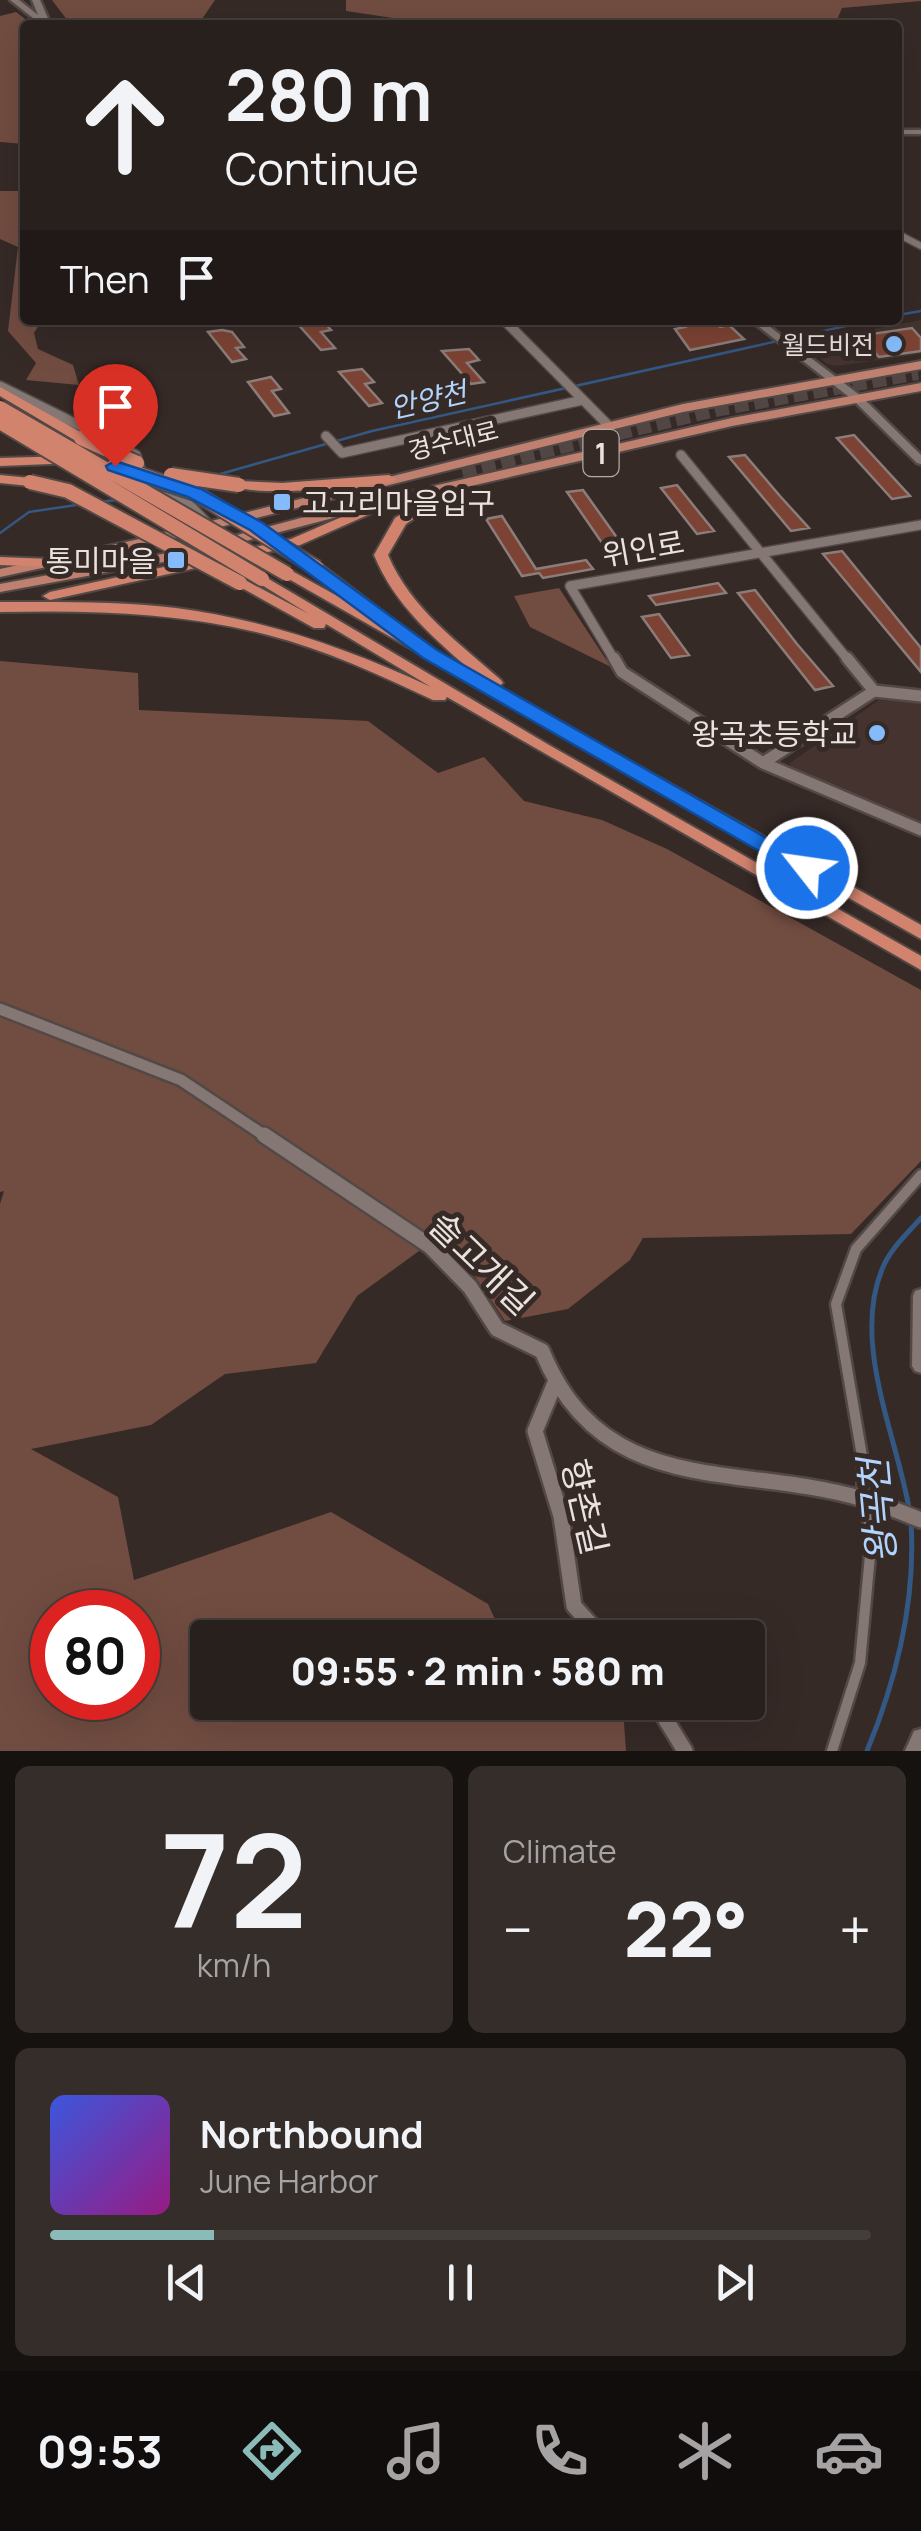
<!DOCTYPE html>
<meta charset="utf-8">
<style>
:root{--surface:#28201d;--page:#342d2a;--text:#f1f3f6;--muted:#a5a3a4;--line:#443e3b;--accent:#8bbbb9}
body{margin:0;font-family:Manrope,"Noto Sans KR",sans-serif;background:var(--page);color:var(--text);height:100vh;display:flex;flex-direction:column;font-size:38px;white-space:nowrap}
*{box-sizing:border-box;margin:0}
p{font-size:32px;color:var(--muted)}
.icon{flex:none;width:55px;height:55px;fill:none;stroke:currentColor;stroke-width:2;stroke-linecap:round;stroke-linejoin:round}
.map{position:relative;height:1751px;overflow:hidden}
.side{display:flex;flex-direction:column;gap:15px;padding:15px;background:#161210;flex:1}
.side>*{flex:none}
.guide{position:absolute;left:20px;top:20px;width:882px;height:305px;border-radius:10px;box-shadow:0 10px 40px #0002,0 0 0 2px var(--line);background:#28201d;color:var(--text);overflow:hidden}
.speed{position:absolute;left:30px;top:1590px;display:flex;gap:20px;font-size:50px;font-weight:700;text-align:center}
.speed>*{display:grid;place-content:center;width:130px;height:130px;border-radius:50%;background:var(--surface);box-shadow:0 10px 40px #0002,0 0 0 2px var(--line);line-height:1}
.speed .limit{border:15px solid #d22;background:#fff;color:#111}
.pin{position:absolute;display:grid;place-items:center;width:85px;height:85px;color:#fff;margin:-102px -42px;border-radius:50% 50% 50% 0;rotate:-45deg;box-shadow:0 0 10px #0007}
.pin .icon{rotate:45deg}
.me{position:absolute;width:110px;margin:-55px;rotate:300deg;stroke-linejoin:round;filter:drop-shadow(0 0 8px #0008)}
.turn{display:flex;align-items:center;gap:35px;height:210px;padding:0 40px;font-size:45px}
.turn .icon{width:130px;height:130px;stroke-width:2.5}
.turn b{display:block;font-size:70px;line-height:85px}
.then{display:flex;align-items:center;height:95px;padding:0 40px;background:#0003;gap:20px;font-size:38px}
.big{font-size:75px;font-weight:800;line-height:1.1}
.side .widget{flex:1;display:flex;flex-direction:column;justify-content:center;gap:15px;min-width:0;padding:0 35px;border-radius:15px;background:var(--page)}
.side .dial{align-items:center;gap:0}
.dial b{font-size:130px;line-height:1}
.song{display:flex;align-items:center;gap:30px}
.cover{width:120px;height:120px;border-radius:15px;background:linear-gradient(135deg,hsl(230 70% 55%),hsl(310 70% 35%))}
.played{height:10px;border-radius:5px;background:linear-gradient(90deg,var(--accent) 20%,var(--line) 20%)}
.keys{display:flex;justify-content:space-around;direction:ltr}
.heat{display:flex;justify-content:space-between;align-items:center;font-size:55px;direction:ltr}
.side .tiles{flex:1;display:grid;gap:15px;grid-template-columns:1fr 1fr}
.widget:last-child{grid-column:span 2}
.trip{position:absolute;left:190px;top:1620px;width:575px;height:100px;border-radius:10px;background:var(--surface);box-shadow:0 10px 40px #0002,0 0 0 2px var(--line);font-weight:800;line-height:100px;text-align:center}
.tab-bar{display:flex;height:160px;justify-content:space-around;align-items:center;background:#100d0c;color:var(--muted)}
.tab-bar .icon{width:70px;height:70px}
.tab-bar .selected{color:var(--accent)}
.tab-bar b{font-size:45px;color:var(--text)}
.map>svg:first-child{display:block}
.built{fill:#44332e}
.green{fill:#714c41;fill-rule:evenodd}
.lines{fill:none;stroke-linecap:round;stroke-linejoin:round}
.stream-far1{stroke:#335883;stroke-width:2.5}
.stream{stroke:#335883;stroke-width:5}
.building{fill:#7c4334;stroke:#8b7d7a;stroke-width:2.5}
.primary-tunnel{stroke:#514643;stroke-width:14;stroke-dasharray:14 6;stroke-linecap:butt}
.pedestrian-casing{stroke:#524946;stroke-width:15}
.minor-far3-casing{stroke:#524946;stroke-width:9}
.minor-far2-casing{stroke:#524946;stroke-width:12}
.minor-far1-casing{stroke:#524946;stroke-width:16}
.minor-casing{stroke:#524946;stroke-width:20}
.tertiary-casing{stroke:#524946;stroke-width:5}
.primary-casing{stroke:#524946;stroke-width:4}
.trunk-casing{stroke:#524946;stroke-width:4}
.pedestrian{stroke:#857773;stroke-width:10}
.minor-far3{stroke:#857773;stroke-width:6}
.minor-far2{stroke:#857773;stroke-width:9}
.minor-far1{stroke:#857773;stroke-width:11}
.minor{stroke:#857773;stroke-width:15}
.tertiary{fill:#857773;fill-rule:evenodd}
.primary{fill:#bf806f;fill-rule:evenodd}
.trunk{fill:#d2836e;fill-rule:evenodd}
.trunk-bridge-casing{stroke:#524946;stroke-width:18;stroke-linecap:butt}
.trunk-bridge{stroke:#d2836e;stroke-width:14}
.route{fill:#1a73e8;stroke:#114b97;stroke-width:2.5}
.poi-dot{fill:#86bbfb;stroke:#362a27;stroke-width:4}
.labels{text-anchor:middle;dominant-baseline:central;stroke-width:10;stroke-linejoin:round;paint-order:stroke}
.far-poi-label{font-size:25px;fill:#e9e2df;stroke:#362a27;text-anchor:end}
.far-street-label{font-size:25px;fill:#e9e2df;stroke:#362a27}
.far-water-label{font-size:28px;font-style:italic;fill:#b1d3fc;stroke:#362a27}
.shield{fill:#362a27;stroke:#b3aba8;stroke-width:2.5}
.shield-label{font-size:28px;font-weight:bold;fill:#e9e2df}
.poi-label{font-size:30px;fill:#e9e2df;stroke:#362a27;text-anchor:end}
.street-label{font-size:30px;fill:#e9e2df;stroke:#362a27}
.near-street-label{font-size:35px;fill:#e9e2df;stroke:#362a27}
.near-water-label{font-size:38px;font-style:italic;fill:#b1d3fc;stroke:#362a27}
</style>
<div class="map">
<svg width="921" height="1751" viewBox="0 0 921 1751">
<rect width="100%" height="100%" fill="#362a27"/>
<path class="built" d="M921 320V354L837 366 827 364 802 343Z
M879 700 921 703V824L791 769 790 763Z"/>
<path class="green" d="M52 0H215L198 25H71Z
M346 0H921V1L842 8 835 25H385L393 18 346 11Z
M16 12 33 25H25V144L0 142V16Z
M0 191H25V320H42L34 333 38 349 73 365 79 385 26 380 36 363 8 331 18 247 0 239Z
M559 588 611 667 530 627 514 596Z
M0 661 138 673 139 710 368 721 438 773 484 757 524 801 602 820 667 849 921 990V1161L851 1234 643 1238 630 1260 568 1309 505 1321 458 1251H419L357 1296 316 1363 225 1374 151 1425 31 1449 118 1497 134 1580 331 1512 488 1604 503 1637 208 1638V1702L593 1703 623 1709 626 1751H0V1204L4 1191 0 1192ZM52 1612H138V1698H52Z"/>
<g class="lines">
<path class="stream-far1" d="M898 315 921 311
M213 476 372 431 873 320
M97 502 118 500
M0 533 29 512 83 504"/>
<path class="stream" d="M909 1508C896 1434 851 1341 883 1267 891 1248 908 1233 921 1218
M867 1751C897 1678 916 1602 911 1523"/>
</g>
<path class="building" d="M322 320 331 330 321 332 335 348 321 350 296 322Z
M678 320H712L720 327 729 325 744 339 690 350 675 329 685 327Z
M912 328 921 338V351L879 357 858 336Z
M222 330 232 332 244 347 236 348 246 359 232 362 208 332Z
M469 349 479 360 467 363 484 382 471 384 442 351Z
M362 369 374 382 365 384 382 403 369 406 339 372Z
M271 377 281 389 272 391 289 413 274 416 248 382Z
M854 435 910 496 892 499 837 438Z
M745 455 780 496 809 528 791 531 729 457Z
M677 485 714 531 697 534 661 488Z
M583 490 628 553 611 556 567 492Z
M502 516 536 569 586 560 593 569 543 578 539 573 522 576 486 519Z
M842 551 921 648V672L823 554Z
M718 583 726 593 656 605 649 596Z
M755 590 797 644 833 686 815 690 738 593Z
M659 614 689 655 671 658 642 617Z"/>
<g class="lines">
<path class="primary-tunnel" d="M462 471 715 410 918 373"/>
<g class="pedestrian-casing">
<path id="pedestrian" d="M832 1751 860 1663 872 1534 862 1498 863 1462 836 1304 856 1249 921 1175"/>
</g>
<g class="minor-far3-casing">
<path id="minor-far3" d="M898 234 921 246"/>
</g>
<g class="minor-far2-casing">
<path id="minor-far2" d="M506 322 608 425
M0 386 121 446 136 455 140 468
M326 436 342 453 583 400
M681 455 849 661
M156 484 188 503 210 526
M615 661 570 586 921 525"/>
</g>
<g class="minor-far1-casing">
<path id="minor-far1" d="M614 658 622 672 763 763 921 830
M847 658 874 691 921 696
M763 763 874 691
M0 1009 181 1080 268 1138"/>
</g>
<g class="minor-casing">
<path id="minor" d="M264 1135 430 1246 470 1287 497 1329 542 1351C603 1500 737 1462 863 1499 883 1504 902 1513 921 1520
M555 1383 535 1431 561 1516 574 1606 603 1638
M655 1702 685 1751"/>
</g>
<g class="tertiary-casing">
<path id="tertiary" d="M10 0H19L38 15 32 0H40L51 25H42Z
M898 130H921V134H898Z
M750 320H761L861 396 921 455V464L917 463 853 400Z
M921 1289V1373L915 1371 912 1366 913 1296 915 1291Z
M921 1729V1751H905L914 1731Z"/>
</g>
<g class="primary-casing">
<path id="primary" d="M921 361V369L683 412 135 548 0 577V569L135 540 683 404Z
M921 383V391L732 426 348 514 174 560 0 592V584L173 552 346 506 732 418Z"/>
</g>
<g class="trunk-casing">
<path id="trunk" d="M0 387 86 435 88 438 81 442 76 441 0 396Z
M71 456 78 460 76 463 0 466V458Z
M0 475 30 478 37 482 30 486 0 483Z
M389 475 396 479 394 482C365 487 253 498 232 485L239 481 282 483Z
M448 485 453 486V492L406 524 388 555C411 609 458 642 501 680L503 683 498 687 921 925V939L280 574 282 571H292L368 613 310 568 312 565H322L386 614 376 618 476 675C435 639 395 606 374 555L395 518Z
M383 499 390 503 388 506 300 545 50 600 43 596 50 592 291 539Z
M0 557 51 559 58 563 51 567 0 565Z
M262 575 549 745 921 956V970L447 697 445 700H433C380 675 326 650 268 635 180 612 91 610 0 612V602C59 602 118 601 176 608 266 620 349 649 431 687L326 624 324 628H314L233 583 240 579 245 580 309 614 257 582 255 579Z"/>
</g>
<use href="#pedestrian" class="pedestrian"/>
<use href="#minor-far3" class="minor-far3"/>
<use href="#minor-far2" class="minor-far2"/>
<use href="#minor-far1" class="minor-far1"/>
<use href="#minor" class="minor"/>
<use href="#tertiary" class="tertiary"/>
<use href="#primary" class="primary"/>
<use href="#trunk" class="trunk"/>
<g class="trunk-bridge-casing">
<path id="trunk-bridge" d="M0 408 287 574
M0 422 262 579
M81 438 137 463
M114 466 195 493 317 568
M171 475 239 485
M30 482 68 491 240 583"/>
</g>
<use href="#trunk-bridge" class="trunk-bridge"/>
</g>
<path class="route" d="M115 461 201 489 263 523 437 650 819 868 815 874H799L423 658 250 530 188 497 108 470 106 466Z"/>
<g class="poi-dot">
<circle cx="894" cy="344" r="10"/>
<rect x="272" y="492" width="20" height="20" rx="5"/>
<rect x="166" y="550" width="20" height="20" rx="5"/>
<circle cx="877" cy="733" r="10"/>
</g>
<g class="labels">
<g class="far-poi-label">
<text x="874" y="344">월드비전</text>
</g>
<g class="far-street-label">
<text transform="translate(453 440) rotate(-14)">경수대로</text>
</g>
<g class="far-water-label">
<text transform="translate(428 399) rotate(-13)">안양천</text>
</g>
<rect class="shield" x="583.5" y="430" width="35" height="46" rx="8"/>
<g class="shield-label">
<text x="601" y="453">1</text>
</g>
<g class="poi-label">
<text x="302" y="502" text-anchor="start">고고리마을입구</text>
<text x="156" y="560">통미마을</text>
<text x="857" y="733">왕곡초등학교</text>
</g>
<g class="street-label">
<text transform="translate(643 548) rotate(-10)">위인로</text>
</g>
<g class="near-street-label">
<text transform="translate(482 1263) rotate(44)">솔고개길</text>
<text transform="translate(585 1507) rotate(77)">향촌길</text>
</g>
<g class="near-water-label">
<text transform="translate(876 1511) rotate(-95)">왕곡천</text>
</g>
</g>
</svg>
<div class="speed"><div class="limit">80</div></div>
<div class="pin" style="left:115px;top:466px;background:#d93025"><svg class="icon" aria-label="arrive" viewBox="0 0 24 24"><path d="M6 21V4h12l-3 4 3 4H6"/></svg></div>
<svg class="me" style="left:807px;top:868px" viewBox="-20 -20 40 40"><circle r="17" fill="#1a73e8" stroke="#fff" stroke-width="3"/><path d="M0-11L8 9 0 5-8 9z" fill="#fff"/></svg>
<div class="trip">09:55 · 2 min · 580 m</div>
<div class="guide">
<div class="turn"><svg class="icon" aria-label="ahead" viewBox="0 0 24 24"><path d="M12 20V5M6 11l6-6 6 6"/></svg><div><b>280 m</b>Continue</div></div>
<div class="then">Then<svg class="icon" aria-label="arrive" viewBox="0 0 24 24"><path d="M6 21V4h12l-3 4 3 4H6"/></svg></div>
</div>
</div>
<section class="side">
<div class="tiles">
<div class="widget dial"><b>72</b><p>km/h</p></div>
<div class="widget"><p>Climate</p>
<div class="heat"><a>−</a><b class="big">22°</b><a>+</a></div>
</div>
<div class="widget">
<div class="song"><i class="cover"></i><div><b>Northbound</b><p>June Harbor</p></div></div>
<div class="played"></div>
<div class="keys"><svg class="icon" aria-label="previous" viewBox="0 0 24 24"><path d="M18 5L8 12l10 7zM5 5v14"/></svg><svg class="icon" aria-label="pause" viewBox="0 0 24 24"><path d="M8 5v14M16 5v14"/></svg><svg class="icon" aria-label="next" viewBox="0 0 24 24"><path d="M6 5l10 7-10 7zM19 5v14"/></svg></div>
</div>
</div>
</section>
<nav class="tab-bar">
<b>09:53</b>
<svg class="icon selected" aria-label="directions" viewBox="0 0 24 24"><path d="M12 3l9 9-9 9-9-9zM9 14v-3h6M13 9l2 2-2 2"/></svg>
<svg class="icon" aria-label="music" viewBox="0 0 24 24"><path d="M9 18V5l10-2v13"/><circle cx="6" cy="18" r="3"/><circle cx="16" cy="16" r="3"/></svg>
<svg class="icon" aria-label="phone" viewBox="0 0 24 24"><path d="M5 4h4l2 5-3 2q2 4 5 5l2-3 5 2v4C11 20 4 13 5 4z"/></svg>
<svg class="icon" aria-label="climate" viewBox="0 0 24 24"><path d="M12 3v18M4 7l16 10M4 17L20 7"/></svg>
<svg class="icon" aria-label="car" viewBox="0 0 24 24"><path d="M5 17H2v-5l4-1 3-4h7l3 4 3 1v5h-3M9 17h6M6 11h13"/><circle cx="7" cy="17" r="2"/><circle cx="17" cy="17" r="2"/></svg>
</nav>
